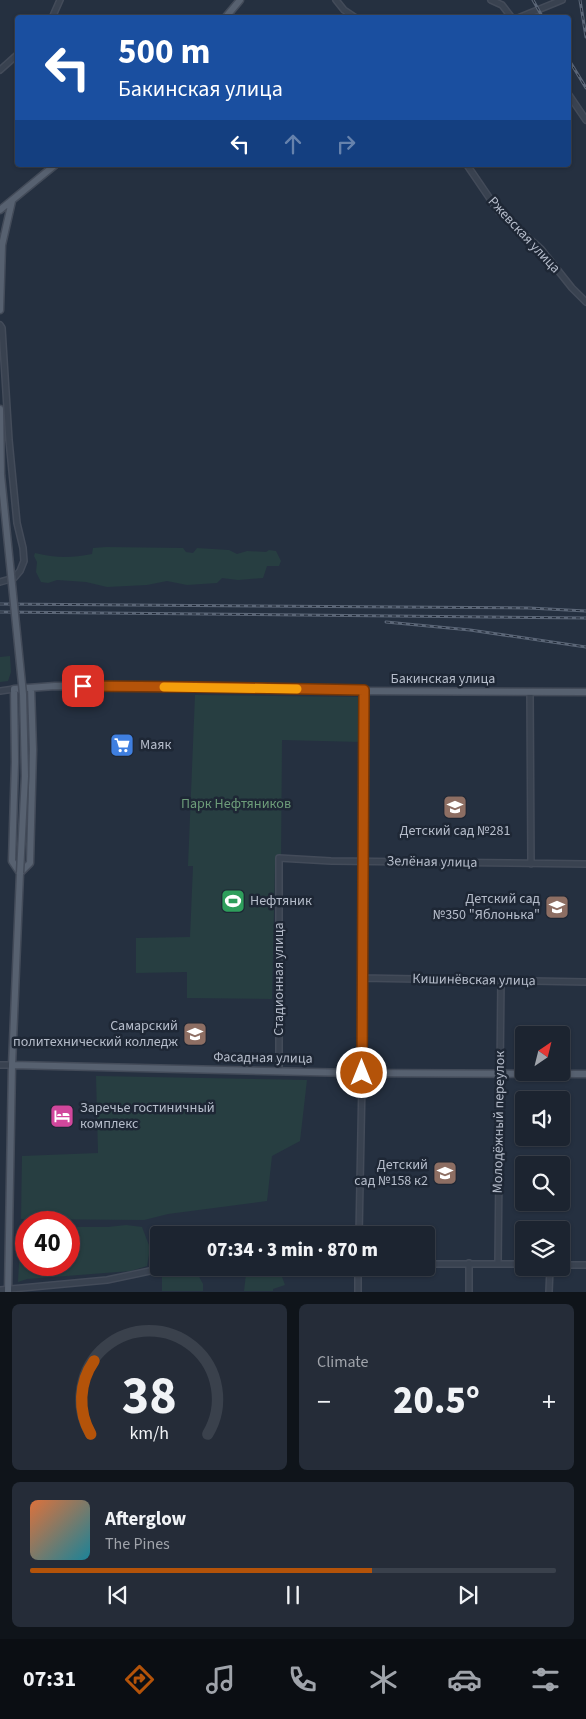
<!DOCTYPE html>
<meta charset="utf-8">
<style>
:root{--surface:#1c2430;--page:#252c38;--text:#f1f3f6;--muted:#a0a4ab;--line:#3a414c;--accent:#b45309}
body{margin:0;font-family:"Source Sans 3",sans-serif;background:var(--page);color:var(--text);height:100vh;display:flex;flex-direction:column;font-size:19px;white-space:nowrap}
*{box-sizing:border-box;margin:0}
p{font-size:16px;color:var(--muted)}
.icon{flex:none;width:28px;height:28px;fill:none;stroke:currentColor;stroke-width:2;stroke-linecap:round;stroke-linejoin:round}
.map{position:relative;height:1292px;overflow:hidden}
.sheet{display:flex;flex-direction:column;gap:12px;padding:12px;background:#0f141a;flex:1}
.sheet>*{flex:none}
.hud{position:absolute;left:15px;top:15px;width:556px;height:152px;border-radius:5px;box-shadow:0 1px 4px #0004,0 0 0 1px var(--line);background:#1a4fa0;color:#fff;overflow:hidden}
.needle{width:32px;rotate:35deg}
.tools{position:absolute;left:515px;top:1026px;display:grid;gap:10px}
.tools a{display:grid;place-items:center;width:55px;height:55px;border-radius:5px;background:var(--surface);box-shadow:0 1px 4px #0004,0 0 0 1px var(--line);font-size:25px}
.speed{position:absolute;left:15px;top:1211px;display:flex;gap:10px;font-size:25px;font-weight:700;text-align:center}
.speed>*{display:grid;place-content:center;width:65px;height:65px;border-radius:50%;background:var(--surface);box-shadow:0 1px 4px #0004,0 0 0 1px var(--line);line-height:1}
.speed .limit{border:8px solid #d22;background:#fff;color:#111}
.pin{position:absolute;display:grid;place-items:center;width:42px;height:42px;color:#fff;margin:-21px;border-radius:10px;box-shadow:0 2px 8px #0006}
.me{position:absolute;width:55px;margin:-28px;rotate:0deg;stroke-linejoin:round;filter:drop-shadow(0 0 4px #0008)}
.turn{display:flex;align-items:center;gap:18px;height:105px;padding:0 20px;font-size:22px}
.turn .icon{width:65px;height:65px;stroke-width:2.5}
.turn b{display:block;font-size:35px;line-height:42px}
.lanes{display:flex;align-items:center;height:48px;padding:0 20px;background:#0003;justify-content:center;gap:25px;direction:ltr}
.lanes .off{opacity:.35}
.big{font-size:38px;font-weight:800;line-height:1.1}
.sheet .tile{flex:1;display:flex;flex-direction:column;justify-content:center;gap:8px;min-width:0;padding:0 18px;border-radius:8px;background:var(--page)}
.sheet .dial{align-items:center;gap:0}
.dial svg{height:130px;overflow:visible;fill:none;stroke:var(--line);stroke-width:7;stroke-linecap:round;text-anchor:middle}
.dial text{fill:var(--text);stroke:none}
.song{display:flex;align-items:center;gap:15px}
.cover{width:60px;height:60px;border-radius:8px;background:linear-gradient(135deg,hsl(20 70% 55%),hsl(190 70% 35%))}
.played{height:5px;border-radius:2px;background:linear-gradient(90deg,var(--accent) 65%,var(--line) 65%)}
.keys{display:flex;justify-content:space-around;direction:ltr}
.heat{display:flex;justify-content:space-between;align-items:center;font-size:28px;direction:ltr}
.sheet .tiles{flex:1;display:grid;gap:12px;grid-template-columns:1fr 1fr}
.tile:last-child{grid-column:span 2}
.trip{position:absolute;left:150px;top:1226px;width:285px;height:50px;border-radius:5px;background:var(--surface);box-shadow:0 1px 4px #0004,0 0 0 1px var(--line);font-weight:800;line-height:50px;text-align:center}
.tabs{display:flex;height:80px;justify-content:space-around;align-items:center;background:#0b0e13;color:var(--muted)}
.tabs .icon{width:35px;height:35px}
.tabs .current{color:var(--accent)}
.tabs b{font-size:22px;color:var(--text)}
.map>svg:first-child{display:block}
.green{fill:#273e41}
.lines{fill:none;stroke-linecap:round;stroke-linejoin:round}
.minor-casing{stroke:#434b59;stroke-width:8}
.major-casing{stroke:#434b59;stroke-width:9}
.minor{stroke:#394250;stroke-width:5}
.major{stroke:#576170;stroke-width:6}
.rail-casing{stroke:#5b6677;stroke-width:3}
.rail{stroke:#1e2735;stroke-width:1;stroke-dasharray:4;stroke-linecap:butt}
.major-bridge-casing{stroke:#434b59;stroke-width:9;stroke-linecap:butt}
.major-bridge{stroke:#576170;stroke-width:6}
.route-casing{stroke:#753606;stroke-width:12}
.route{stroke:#b45309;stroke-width:9}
.slow{stroke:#f59e0b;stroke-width:9}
.labels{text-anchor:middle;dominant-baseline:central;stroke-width:5;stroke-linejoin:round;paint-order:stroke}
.street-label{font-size:14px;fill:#b6bdcb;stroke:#1e2735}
.poi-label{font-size:14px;fill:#b6bdcb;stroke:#1e2735;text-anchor:start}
.park-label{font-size:14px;fill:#6d9c79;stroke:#1e2735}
</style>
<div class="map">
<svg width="586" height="1292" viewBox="0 0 586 1292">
<rect width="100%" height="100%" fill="#253040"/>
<path class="green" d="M106 547 183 548 186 552 193 553 197 548 229 550 237 554 247 551 266 552 269 550 276 551 281 561 279 566H267L263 578 238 580 222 578 217 583 187 585 167 581 147 585 107 587 86 582 57 580 48 583 41 582 36 572 37 562 34 556 35 553C56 558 71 558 92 554L93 548Z
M10 656 11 672 8 681 0 682V657Z
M195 695 361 697V742L282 740 281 865H275L272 999 187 998V972L136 973V938L190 937 193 866H188Z
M96 1076 307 1080 300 1141 272 1156 267 1201 168 1214 144 1220 21 1219 22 1156 98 1153Z
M21 1225 26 1228V1265H69V1227H108L126 1225 142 1227 150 1248 147 1266 131 1271 27 1279 18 1282Z
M196 1271 203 1284V1291H162V1274Z
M257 1271 281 1274 285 1285 273 1289V1291H244L246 1274Z"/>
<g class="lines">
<g class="minor-casing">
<path id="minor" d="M336 0 344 10 356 18
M491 0 502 5 512 18
M52 18 60 0
M518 18 562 0
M0 70 18 54
M569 95 586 120
M467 165 499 212 541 249 572 288 586 302
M0 325 2 328 9 440 17 523 23 548 24 561 20 571 14 578 0 582
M0 691 14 689
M530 692 531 864
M362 978 586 982
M0 1065H12
M279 1070V858L331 861 586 864
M359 1235 362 1081 364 690
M426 1264H524
M498 1264 501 980
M561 1265H586
M358 1268V1292
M0 1290 107 1280 164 1268H174
M469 1292V1263
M549 1292 550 1268"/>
</g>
<g class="major-casing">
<path id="major" d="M225 18 240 0
M0 210 55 165
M0 310 2 245 12 201
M0 409 1 475
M20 873 12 861 15 762 14 689 55 686 195 687 359 691 586 692
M20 873 30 863 33 750 31 688
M12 1065 353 1073 586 1074
M8 1292 12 1065 20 873"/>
</g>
<use href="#minor" class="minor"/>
<use href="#major" class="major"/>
<g class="rail-casing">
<path id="rail" d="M533 0 543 18
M580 0 586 37
M569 60 586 88
M0 604 529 608 586 611
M0 612 586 618
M386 622 470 630 586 647"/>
</g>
<use href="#rail" class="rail"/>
<g class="major-bridge-casing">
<path id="major-bridge" d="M1 475 23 694 25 776 20 873"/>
</g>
<use href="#major-bridge" class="major-bridge"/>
</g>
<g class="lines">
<g class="route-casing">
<path id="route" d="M83 686 195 687 364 690 362 1073"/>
</g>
<use href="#route" class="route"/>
<path class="slow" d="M164 687 297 689"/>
</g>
<defs>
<g id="supermarket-square" transform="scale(1.25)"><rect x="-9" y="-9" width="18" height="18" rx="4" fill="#3f7fe0" stroke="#1e2735"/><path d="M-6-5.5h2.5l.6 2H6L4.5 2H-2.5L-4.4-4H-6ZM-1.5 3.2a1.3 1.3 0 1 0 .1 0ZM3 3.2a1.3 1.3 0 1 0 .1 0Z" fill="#fff"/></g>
<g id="school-square" transform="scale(1.25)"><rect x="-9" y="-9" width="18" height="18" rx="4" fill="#8d6e63" stroke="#1e2735"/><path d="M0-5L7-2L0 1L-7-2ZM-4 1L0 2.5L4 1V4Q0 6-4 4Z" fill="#fff"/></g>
<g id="stadium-square" transform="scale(1.25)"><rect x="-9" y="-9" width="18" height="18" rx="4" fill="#2e9e5b" stroke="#1e2735"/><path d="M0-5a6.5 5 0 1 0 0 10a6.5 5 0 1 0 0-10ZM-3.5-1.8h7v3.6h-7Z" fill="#fff"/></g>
<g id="university-square" transform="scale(1.25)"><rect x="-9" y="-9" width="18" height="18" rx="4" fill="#8d6e63" stroke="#1e2735"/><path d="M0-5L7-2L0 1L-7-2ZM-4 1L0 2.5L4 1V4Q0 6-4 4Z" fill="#fff"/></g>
<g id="hotel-square" transform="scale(1.25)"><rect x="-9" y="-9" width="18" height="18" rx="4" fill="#d1479c" stroke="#1e2735"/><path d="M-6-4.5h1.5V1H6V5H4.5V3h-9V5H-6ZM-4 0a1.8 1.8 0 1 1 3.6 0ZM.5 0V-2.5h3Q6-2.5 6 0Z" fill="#fff"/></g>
</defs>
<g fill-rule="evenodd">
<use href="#supermarket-square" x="122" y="745"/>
<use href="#school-square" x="455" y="807"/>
<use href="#stadium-square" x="233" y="901"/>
<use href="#school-square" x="557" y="907"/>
<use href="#university-square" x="195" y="1034"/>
<use href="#hotel-square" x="62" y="1116"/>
<use href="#school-square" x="445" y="1173"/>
</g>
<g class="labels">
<g class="street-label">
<text transform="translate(524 235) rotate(47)">Ржевская улица</text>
<text x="443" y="679">Бакинская улица</text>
<text transform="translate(432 862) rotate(1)">Зелёная улица</text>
<text transform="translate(279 979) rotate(-90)">Стадионная улица</text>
<text transform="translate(474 980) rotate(1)">Кишинёвская улица</text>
<text transform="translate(263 1058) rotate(1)">Фасадная улица</text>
<text transform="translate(499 1122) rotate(-89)">Молодёжный переулок</text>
</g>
<g class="poi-label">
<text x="140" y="745">Маяк</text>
<text x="455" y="831" text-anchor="middle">Детский сад №281</text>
<text x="540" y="899" text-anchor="end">Детский сад<tspan x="540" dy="16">№350 "Яблонька"</tspan></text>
<text x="250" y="901">Нефтяник</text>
<text x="178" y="1026" text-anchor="end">Самарский<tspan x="178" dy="16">политехнический колледж</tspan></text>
<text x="80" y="1108">Заречье гостиничный<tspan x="80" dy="16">комплекс</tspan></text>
<text x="428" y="1165" text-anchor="end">Детский<tspan x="428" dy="16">сад №158 к2</tspan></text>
</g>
<g class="park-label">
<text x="236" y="804">Парк Нефтяников</text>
</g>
</g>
</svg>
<div class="tools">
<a><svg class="needle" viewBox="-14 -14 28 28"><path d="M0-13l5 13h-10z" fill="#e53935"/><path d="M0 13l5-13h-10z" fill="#a0a4ab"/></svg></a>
<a><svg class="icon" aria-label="sound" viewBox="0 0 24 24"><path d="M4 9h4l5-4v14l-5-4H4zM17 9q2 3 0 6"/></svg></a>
<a><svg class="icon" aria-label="search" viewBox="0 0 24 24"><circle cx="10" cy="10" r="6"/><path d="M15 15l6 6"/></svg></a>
<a><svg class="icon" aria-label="layers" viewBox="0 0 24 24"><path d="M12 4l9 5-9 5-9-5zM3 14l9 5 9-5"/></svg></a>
</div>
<div class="speed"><div class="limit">40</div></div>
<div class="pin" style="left:83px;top:686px;background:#d93025"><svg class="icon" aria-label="arrive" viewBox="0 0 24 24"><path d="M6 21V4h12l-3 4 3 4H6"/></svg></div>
<svg class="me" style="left:362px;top:1073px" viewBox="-20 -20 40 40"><circle r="17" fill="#b45309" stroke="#fff" stroke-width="3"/><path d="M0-11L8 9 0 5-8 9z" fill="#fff"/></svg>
<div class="trip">07:34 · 3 min · 870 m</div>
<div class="hud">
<div class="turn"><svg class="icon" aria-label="left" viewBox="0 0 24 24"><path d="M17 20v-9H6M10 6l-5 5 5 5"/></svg><div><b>500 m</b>Бакинская улица</div></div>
<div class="lanes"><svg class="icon" aria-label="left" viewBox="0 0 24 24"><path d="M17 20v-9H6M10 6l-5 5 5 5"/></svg><svg class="icon off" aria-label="ahead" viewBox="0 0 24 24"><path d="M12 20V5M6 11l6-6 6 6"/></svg><svg class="icon off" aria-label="right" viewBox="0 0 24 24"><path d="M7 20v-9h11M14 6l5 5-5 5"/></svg></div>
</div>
</div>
<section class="sheet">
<div class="tiles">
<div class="tile dial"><svg viewBox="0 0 100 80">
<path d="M14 69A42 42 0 1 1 86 69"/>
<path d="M14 69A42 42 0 0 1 16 24" stroke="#b45309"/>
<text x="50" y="56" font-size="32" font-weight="700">38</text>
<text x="50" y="72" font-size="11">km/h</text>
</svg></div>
<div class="tile"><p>Climate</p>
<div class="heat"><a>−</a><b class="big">20.5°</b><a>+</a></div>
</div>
<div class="tile">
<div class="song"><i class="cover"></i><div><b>Afterglow</b><p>The Pines</p></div></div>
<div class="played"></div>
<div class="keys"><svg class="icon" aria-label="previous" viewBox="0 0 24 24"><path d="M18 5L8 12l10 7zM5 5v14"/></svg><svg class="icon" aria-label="pause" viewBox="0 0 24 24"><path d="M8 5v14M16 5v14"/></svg><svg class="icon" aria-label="next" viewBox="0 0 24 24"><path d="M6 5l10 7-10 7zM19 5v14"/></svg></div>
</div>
</div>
</section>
<nav class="tabs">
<b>07:31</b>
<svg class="icon current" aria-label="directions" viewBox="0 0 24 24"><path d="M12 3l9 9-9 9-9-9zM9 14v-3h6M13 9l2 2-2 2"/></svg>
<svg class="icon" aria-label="music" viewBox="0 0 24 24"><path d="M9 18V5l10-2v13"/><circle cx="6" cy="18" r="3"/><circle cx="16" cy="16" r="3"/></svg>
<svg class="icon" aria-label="phone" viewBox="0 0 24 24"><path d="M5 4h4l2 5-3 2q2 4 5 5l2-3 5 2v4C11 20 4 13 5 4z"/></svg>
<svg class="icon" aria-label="climate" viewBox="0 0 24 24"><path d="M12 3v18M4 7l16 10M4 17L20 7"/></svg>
<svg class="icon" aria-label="car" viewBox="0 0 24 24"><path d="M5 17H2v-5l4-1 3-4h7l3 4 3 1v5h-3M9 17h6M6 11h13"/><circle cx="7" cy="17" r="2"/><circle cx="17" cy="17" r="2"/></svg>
<svg class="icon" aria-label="filters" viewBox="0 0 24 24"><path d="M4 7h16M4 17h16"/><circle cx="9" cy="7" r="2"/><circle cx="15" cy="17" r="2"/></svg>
</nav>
